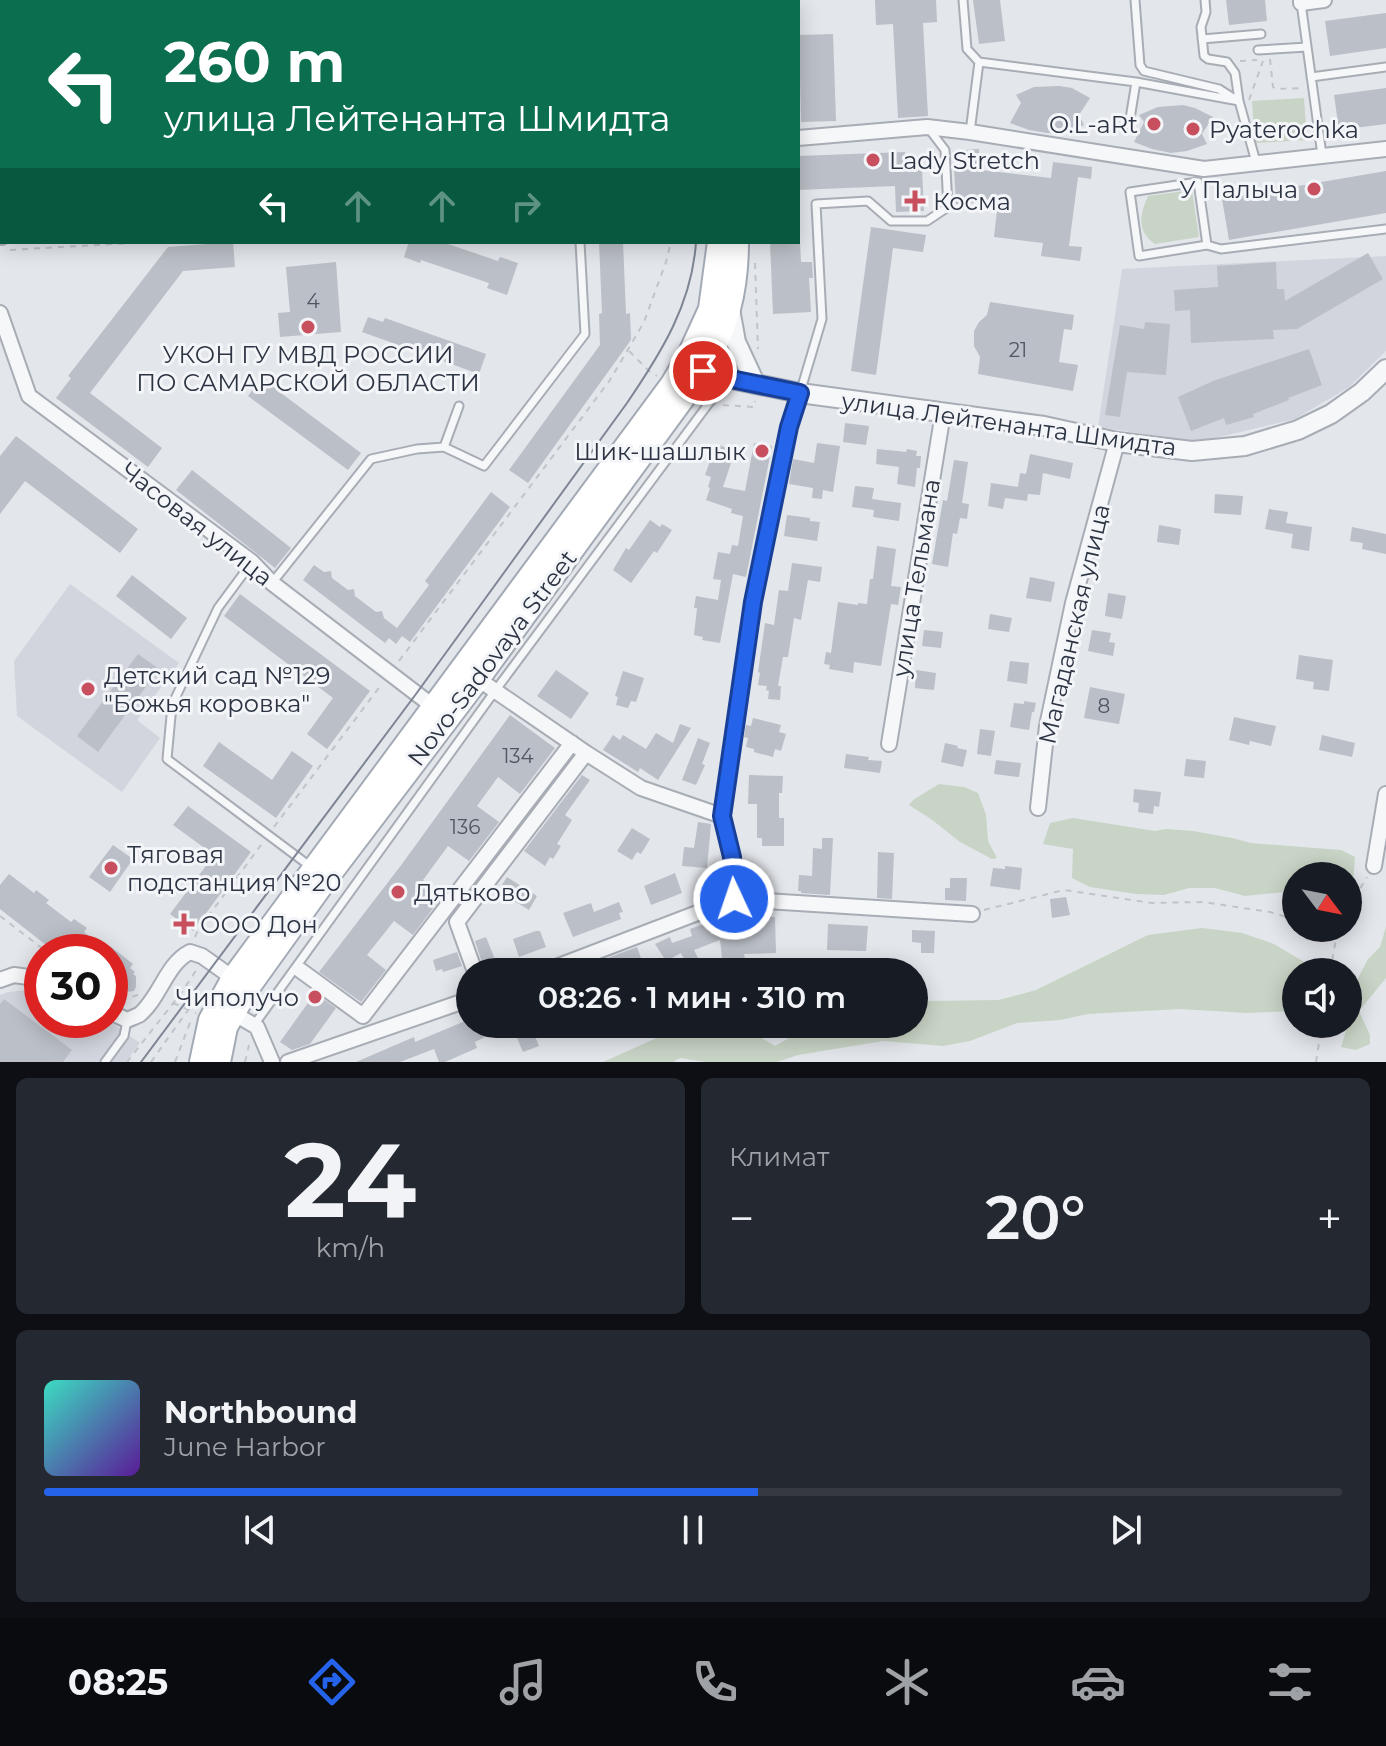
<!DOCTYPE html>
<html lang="ru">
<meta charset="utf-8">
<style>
:root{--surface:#171b24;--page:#242831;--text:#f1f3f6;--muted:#9ea1a6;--line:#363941;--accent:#2563eb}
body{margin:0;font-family:Montserrat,sans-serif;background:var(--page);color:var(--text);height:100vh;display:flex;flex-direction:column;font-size:30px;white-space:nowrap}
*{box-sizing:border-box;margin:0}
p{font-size:26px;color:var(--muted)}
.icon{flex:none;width:44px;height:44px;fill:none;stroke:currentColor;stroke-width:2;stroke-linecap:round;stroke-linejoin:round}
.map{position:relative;height:1062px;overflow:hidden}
.sheet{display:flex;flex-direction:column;gap:16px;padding:16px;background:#0d0f14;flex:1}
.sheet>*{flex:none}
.hud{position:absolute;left:0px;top:0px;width:800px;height:244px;box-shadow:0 4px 20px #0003;background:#0b6e4f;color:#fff;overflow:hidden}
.needle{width:52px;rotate:122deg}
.tools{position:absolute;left:1282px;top:862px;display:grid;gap:16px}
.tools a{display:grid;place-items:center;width:80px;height:80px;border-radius:50%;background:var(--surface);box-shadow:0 4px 20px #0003;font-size:40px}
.speed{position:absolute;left:24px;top:934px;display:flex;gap:16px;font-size:40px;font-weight:700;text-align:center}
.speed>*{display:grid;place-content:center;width:104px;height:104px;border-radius:50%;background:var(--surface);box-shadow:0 4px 20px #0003;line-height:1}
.speed .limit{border:12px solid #d22;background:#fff;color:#111}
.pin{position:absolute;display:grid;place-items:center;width:68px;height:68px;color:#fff;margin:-34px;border:4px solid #fff;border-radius:50%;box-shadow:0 2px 8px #0007}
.me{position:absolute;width:88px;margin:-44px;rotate:357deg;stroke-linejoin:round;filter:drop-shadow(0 0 6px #0008)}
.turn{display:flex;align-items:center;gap:28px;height:168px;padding:0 32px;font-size:36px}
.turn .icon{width:104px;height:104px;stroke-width:2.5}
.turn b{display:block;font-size:56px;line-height:68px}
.lanes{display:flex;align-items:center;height:76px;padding:0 32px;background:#0003;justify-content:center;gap:40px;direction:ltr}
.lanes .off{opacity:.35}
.big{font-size:60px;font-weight:600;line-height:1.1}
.sheet .tile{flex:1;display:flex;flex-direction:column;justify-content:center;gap:12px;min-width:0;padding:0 28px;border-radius:12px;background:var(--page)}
.sheet .dial{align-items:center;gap:0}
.dial b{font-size:104px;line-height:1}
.song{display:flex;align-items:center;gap:24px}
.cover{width:96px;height:96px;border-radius:12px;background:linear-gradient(135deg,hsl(170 70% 55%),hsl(270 70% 35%))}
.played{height:8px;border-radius:4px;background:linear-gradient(90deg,var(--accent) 55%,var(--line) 55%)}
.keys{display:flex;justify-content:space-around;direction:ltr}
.heat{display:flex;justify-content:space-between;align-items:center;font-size:44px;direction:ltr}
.sheet .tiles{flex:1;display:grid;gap:16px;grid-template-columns:1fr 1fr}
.tile:last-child{grid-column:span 2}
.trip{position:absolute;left:456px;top:958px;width:472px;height:80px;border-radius:40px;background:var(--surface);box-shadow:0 4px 20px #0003;font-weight:600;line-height:80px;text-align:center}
.tab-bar{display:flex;height:128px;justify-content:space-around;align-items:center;background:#090b0e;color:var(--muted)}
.tab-bar .icon{width:56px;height:56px}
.tab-bar .active{color:var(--accent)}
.tab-bar b{font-size:36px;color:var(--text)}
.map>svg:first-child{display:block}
.built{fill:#d2d5dd}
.green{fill:#c8d4c5}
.building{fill:#bbbfc7}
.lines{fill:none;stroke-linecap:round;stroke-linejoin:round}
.service-casing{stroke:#a8adb5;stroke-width:11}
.minor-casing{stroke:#a8adb5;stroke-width:18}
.tertiary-casing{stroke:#a8adb5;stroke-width:22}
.primary-casing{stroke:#a3aab6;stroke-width:26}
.path{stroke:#c1c4c9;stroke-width:2;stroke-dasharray:6 6;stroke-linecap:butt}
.service{stroke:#f6f7f9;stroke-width:7}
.minor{stroke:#f6f7f9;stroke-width:14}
.tertiary{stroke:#f6f7f9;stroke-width:18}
.primary{stroke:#fff;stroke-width:22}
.tram{stroke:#7e8594;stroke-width:2}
.route-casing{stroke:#184099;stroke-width:20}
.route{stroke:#2563eb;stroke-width:14}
.poi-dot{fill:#c8505e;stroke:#f3f5f8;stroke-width:3}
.labels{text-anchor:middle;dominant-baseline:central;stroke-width:6;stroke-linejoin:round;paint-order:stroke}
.number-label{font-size:20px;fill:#505663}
.poi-label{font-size:24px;fill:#2c3342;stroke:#f3f5f8;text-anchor:start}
.street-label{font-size:24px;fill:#2c3342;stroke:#f3f5f8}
</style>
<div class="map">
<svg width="1386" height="1062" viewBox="0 0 1386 1062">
<rect width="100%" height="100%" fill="#e3e6eb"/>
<path class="built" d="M1386 256V351L1349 387 1295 419 1198 442 1098 427 1122 269Z
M70 584 179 663 137 720 160 738 122 792 17 716 14 661Z
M29 990 42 992V1020H107L140 1043 126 1062H0V995L8 992Z"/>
<path class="green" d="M1304 98 1307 140 1255 143 1252 101Z
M1192 190 1199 237 1155 244C1136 231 1140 214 1148 196Z
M939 784 964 787 978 793 986 815 988 841 997 858 992 859 960 842 931 819 909 805 913 800Z
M1073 818 1155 831 1166 829 1193 831 1232 838 1251 843 1341 850 1355 857 1353 884 1348 886V876H1296V891L1245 896 1215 888H1189L1164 895 1136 894 1090 887 1072 878 1073 849 1043 844 1050 823Z
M1386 927V978L1359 1011 1370 1035V1044L1356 1050 1341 1047 1348 1024 1351 992 1368 959 1380 947Z
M1202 928 1242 933 1274 944 1311 966V972H1296V1011L1247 1013 1180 1009 1088 1014 1060 1020 1017 1023 970 1041 943 1046 883 1041 798 1055 777 1062H706L680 1058 673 1062H603L688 1024H738L775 1046 814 1024H914V998L930 1001 999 1000 1036 990 1148 935Z"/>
<path class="building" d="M875 0H936L937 22 923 23 928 116 898 118 893 24 876 25Z
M973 0H1000L1005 41 979 44Z
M1226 0H1265L1267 21 1229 25Z
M1386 13V48L1330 56 1325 21Z
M833 34 836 121 801 122 799 35Z
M1059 86 1072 88 1090 98 1079 115 1084 125 1064 132 1047 133 1029 130 1010 123 1021 103 1016 95 1034 87Z
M1386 88V124L1339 130 1334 95Z
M1183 105 1195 108 1213 117 1202 134 1207 144 1187 151 1171 153 1152 149 1134 142 1144 122 1139 115 1158 107Z
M979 149 980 170 1051 178 1053 162 1092 167 1091 179 1078 177 1069 246 1082 247 1080 261 1041 256 1043 243 994 237 998 201 956 204 953 151Z
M905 152V157L919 156V170L922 169 924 211 896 212 895 186 798 190V156Z
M1386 171V213L1229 240 1222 199Z
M871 227 926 235 923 252 893 248 876 375 851 371Z
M233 242 235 267 183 271 90 393 162 448 148 467 56 398 71 378 68 376 168 247Z
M409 242H442L498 261 500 257 518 263 507 295 487 288 489 283 421 260 420 263 404 257Z
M599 242H623L626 314 630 313 631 340 528 483 509 470 600 345 599 314 602 313Z
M770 242H800L801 262H812L813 278H809L811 312 773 314Z
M1368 253 1383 279 1297 329 1273 330 1274 339 1191 343 1190 310 1175 311 1174 290 1218 287 1217 266 1276 262 1277 289H1284L1285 301Z
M336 262 341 332 280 337 278 313 290 312 286 267Z
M990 302 1074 315 1072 330 1064 329 1059 362 1078 365 1073 391 978 374 980 357 974 346V331L979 322 987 315Z
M368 317 383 322 385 318 486 354 479 374 362 332Z
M1145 322 1170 324 1166 375 1127 372 1120 417 1105 415 1120 325 1144 329Z
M1309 349 1322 385 1288 398 1289 400 1253 414 1254 417 1226 425 1224 418 1191 431 1178 397 1213 381Z
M261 378 361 453 348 470 248 396Z
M845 423 869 426 866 445 843 442Z
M16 436 138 529 120 553 25 481 0 514V456Z
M754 443 772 446 746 577 733 574 720 643 702 640 703 637 694 635 697 608H694L696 596 718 600 721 580 713 579 718 552 730 554 732 545 738 546 743 516 731 513 732 509 706 500 710 488 708 487 711 477 705 475 716 444 735 451 723 487 745 491Z
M817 443 840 446 833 492 823 490 822 499 812 498 813 488 789 484 793 459 814 463Z
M877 449 906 452 907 449 917 451 916 456H921L920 468H917L915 487 897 484 899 467 876 464Z
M1030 454 1073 463 1070 479 1043 473 1040 495 1028 494 1027 501 1005 498 1003 509 988 506 991 483 1018 487 1020 473 1026 474Z
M954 460 968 462 962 503 969 504 967 519 960 518 957 534 953 533 948 567 932 564 943 500 947 501Z
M192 470 291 548 275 568 176 490Z
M855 486 874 488 872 499 901 503 899 521 873 517 874 510 852 507Z
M491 492 510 507 410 642 402 636 396 644 389 638 385 643 303 580 314 565 324 572 331 571 332 578 348 590 354 589 355 596 376 612 382 611 384 618 397 628 429 585 425 581Z
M1215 494 1243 496 1241 515 1214 513Z
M1269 509 1288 512 1286 523 1312 527 1309 551 1291 548 1293 534 1265 529Z
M787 515 810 518V521L820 522 817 541 784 536Z
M650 520 660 527 662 524 672 530 657 553 654 551 631 583 613 570 626 548 629 550Z
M1159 525 1181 529 1179 545 1157 542Z
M1352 527 1386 534V554L1362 549 1363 543 1350 541Z
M877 546 896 549 891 586 901 587 898 605 891 604 881 666 854 662 853 673 829 669 830 665 824 664 826 652 831 653 838 602 858 605V603L867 604 870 579H873Z
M792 563 822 567 820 582 808 580 801 620 794 618 788 657H783L778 686H781L780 700 768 699 769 691 766 690 767 686 758 685 760 673 758 672 765 623 774 625 779 590 788 591Z
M132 575 187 618 171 639 116 596Z
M1030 577 1055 582 1051 602 1026 598Z
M1108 593 1126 596 1122 619 1105 616Z
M240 594 370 691 327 749 307 734 333 698 224 616Z
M990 614 1012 618 1009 632 988 629Z
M924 630 943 632 941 648 922 646Z
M1092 630 1111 633 1109 642 1115 643 1113 656 1088 651Z
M138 654 159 669 98 752 77 736Z
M1299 655 1333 660 1329 691 1313 689 1314 682 1296 679Z
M1010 661 1029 663 1027 684 1007 681Z
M556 670 589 693 571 719 537 696Z
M916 670 936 673 934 690 915 688Z
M623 671 644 678 636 702 631 701 628 708 616 705 618 697 615 696Z
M1090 687 1125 694 1119 724 1084 718Z
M1024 701 1036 703 1034 712H1032L1029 730 1010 727 1014 703 1024 704Z
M510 715 555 748 520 794 498 777 477 806 499 822 469 861 448 846 423 880 443 895 413 935 394 921 367 955 386 970 361 1002 319 972 402 864Z
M1234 717 1276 726 1271 746 1250 741 1249 745 1229 740Z
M753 718 781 725 779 732 786 734 781 751 775 749 773 757 754 752V749L746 747 748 738 744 737 746 725 751 726Z
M680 724 691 728 658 780 640 768 638 772 603 750 613 735 620 740 623 735 646 749 656 733 673 743Z
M980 729 995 731 991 756 977 754Z
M1322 735 1355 743 1352 757 1319 750Z
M698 738 710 743 702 764 705 765 696 785 682 780Z
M219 742 272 780 292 751 313 766 276 818 203 766Z
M945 743 958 746 957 748 967 750 963 767 941 762Z
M846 754 869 757 868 760 882 761 880 773 844 768Z
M1186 759 1206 761 1204 778 1184 776Z
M996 760 1021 763 1019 777 994 774Z
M582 775 590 780 565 815 572 820 557 844 561 846 553 859 550 857 545 866 524 851Z
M749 775 783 776 782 793H779V818H784V846H762V838H757V804H748Z
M1134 789 1161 792 1159 807 1154 806 1153 814 1138 812 1139 803 1133 802Z
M188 806 251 852 193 931 170 914 214 855 173 825Z
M698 822 711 824 707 868 682 866 684 847 694 848Z
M632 828 650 839 641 854 637 852 632 860 617 851Z
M822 838H833L830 895 801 893V891H798L799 875 812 876 813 848 822 849Z
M113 845 133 859 110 892 89 877Z
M878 852 894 853 892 899 877 898Z
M1005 866 1022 868 1020 890 990 886 993 868 1005 869Z
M675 873 682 893 651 905 644 886Z
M9 874 34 893 36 890 49 900 46 903 71 922 74 919 87 928 84 932 109 952H55L0 909V885Z
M507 877 537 896 529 910 498 891Z
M950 878H967L966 901 945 900V888H950Z
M1066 897 1070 915 1052 918 1050 899Z
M619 902 623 912 619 913 621 919 573 937 563 913 591 903 594 912Z
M775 917 776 953 744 954 745 959 735 960V965L723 966 720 940 694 950 705 972H691L681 953 666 961 655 944 670 937 672 943 692 936 690 929 707 923 711 934 759 929V918Z
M828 924 868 926 866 951 827 950Z
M912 930 935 931 934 953H921V943L912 942Z
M536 931H540L546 947 519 957 513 939Z
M486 937 498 967 485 972 475 941Z
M110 946 133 964 130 968 135 972 133 974 136 976V987L134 991 126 992 121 998 117 995 111 1002Z
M637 947 646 972H571Z
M457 952 462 966 443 972 442 969 436 971 433 960Z
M315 993 336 1008 310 1044 292 1050 280 1042Z
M4 999 72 1050 63 1062H0V1004Z
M470 1019V1024H507L485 1033 487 1036 475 1042 477 1048 445 1062H439L434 1049 400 1062H356L414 1037 415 1042Z
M511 1024H530L539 1046 523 1052Z"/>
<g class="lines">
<g class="service-casing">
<path id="service" d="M107 0 112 2
M571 0V2
M963 0 967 49 979 62 970 132
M1135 0 1140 65 1144 71 1219 89 1233 98
M1205 0 1206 12 1201 27 1204 56 1208 59 1227 62 1235 73 1239 101
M1301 3 1322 155
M1202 39 1261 34
M1258 50 1307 47
M979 62 1136 82
M1311 77 1386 67
M1129 125 1136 82 1239 101 1256 162
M1207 245 1198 182 1130 192 1139 256 1207 245 1221 249 1386 229
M800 393 822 319 816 204 868 201 891 221H927L948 207 945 150 929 129
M444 447 459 406
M252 562 218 608 172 705 167 759 311 867
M272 583 371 459 417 449 444 447 484 466 585 334 580 242
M254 1025 495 691 709 403 730 380
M105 1062 124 1036 127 1020"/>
</g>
<g class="minor-casing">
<path id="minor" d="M1301 0V3L1324 0
M798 138 927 127 970 132 1204 169 1386 149
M0 237H2
M0 313 29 396 252 562 272 583 434 707
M478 679 586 753 641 788 722 816
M889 744 943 413
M1038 808 1047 726 1073 603 1117 442
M1374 866 1386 794
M734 899 732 857 722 816 753 602 789 427 800 393
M300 970 363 1016 572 743
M475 972 457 922 586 753
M543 972 734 899 972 914
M0 980 14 975 42 979
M110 1012 127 1020C128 1020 138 1015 139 1015 160 998 166 964 190 952L202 956 233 978
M233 1013 257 1027 272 1062
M288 1062 470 999"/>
</g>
<g class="tertiary-casing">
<path id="tertiary" d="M730 309 736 342 755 383
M692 365 731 379 800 393 1044 426 1117 442 1192 451 1245 446 1298 430 1331 414 1362 392 1386 369"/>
</g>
<g class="primary-casing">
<path id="primary" d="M708 0V2
M725 0V2
M201 1062 210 1020 233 978 672 384 689 355 710 309 719 242
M219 1062 226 1027 248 988 327 878 478 679 703 371C727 326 737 293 737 242"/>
</g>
<path class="path" d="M663 0V2
M744 0V2
M1270 59 1273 87 1277 89 1302 88
M1240 61 1257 60
M1249 100 1263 61
M0 210H2
M10 250 148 242
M755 263 758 349
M629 351 649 371 657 376
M723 405 754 407 755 401
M399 661 610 380 644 322 666 262 671 242
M274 827 381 685
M1348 909 1367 877
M984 910 1064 890 1152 903 1203 902 1270 912 1296 920
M0 916 47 952
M1324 928 1335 931
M195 937 198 930 261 845
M1330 972 1338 928
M121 1000 138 995
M173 1003 196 1013
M127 1062 182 992 197 969
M151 1062 188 1010
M175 1062 191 1020
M245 1062 249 1045
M1316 1062 1322 1024"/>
<use href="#service" class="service"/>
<use href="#minor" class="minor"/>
<use href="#tertiary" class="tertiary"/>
<use href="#primary" class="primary"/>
<path class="tram" d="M687 0V2
M141 1062 416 694 627 403C661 353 692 304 696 242"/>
</g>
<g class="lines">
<g class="route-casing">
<path id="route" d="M703 371 731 379 800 393 789 427 753 602 722 816 732 857 734 899"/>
</g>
<use href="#route" class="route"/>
</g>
<g class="poi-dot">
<circle cx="1154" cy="124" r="8"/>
<circle cx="1193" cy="129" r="8"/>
<circle cx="873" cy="160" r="8"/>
<circle cx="1314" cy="189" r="8"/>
<path d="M911 189h8v8h8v8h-8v8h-8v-8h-8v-8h8z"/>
<circle cx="308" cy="327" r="8"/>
<circle cx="762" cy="451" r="8"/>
<circle cx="88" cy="689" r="8"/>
<circle cx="111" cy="868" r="8"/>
<circle cx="398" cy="892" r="8"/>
<path d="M180 912h8v8h8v8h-8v8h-8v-8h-8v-8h8z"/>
<circle cx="315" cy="997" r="8"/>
</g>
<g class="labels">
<g class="number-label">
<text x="313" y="301">4</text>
<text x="1018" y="350">21</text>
<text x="1104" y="706">8</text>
<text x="518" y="756">134</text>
<text x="465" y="827">136</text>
</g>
<g class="poi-label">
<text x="1138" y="124" text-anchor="end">O.L-aRt</text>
<text x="1209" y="129">Pyaterochka</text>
<text x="889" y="160">Lady Stretch</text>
<text x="1298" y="189" text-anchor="end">У Палыча</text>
<text x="933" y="201">Косма</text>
<text x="308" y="354" text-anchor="middle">УКОН ГУ МВД РОССИИ<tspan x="308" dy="28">ПО САМАРСКОЙ ОБЛАСТИ</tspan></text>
<text x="746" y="451" text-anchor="end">Шик-шашлык</text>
<text x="104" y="675">Детский сад №129<tspan x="104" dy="28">"Божья коровка"</tspan></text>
<text x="127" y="854">Тяговая<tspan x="127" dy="28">подстанция №20</tspan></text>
<text x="414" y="892">Дятьково</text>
<text x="200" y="924">ООО Дон</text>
<text x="299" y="997" text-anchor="end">Чиполучо</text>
</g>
<g class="street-label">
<text transform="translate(1009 424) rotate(8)">улица Лейтенанта Шмидта</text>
<text transform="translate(197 524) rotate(38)">Часовая улица</text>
<text transform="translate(916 578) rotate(-81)">улица Тельмана</text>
<text transform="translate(1074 624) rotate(-77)">Магаданская улица</text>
<text transform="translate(492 658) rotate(-53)">Novo-Sadovaya Street</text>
</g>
</g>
</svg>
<div class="tools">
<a><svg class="needle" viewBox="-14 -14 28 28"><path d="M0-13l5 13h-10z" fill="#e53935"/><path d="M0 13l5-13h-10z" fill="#9ea1a6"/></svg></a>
<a><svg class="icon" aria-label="sound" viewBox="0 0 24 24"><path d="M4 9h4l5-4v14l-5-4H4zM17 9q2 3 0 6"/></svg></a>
</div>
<div class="speed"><div class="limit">30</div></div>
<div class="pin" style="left:703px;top:371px;background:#d93025"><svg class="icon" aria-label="arrive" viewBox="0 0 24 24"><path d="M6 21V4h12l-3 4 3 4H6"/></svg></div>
<svg class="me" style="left:734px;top:899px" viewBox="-20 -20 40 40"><circle r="17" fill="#2563eb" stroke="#fff" stroke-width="3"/><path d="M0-11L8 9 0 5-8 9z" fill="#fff"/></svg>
<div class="trip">08:26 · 1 мин · 310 m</div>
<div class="hud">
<div class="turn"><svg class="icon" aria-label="left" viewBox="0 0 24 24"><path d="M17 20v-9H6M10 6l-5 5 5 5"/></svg><div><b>260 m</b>улица Лейтенанта Шмидта</div></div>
<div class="lanes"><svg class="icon" aria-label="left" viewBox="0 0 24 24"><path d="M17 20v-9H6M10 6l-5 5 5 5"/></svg><svg class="icon off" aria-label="ahead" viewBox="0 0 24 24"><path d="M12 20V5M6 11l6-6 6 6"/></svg><svg class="icon off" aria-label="ahead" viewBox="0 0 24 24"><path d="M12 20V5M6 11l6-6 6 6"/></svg><svg class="icon off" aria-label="right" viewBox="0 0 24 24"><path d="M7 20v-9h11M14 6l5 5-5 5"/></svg></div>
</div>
</div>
<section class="sheet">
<div class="tiles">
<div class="tile dial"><b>24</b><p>km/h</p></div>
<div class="tile"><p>Климат</p>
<div class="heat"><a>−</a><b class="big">20°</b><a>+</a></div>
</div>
<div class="tile">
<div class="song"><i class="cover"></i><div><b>Northbound</b><p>June Harbor</p></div></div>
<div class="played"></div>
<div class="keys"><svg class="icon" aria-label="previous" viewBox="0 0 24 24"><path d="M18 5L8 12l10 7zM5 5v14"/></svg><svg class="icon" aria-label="pause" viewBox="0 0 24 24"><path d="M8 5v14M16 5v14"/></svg><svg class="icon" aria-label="next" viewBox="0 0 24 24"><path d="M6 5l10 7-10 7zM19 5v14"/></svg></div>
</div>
</div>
</section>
<nav class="tab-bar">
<b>08:25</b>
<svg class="icon active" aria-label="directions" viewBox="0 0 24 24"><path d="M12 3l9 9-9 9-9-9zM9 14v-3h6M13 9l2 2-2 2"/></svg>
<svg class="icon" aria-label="music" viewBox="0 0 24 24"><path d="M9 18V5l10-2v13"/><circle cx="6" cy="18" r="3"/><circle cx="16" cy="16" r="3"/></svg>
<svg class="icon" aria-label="phone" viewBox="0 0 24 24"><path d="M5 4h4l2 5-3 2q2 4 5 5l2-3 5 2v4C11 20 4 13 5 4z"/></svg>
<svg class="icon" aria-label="climate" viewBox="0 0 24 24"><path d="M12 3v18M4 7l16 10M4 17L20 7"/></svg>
<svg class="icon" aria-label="car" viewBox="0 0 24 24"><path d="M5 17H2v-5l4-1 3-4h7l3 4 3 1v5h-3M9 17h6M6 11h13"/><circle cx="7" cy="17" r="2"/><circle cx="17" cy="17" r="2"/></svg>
<svg class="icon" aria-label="filters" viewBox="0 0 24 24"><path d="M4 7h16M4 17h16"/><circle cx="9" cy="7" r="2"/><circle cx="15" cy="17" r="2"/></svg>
</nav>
